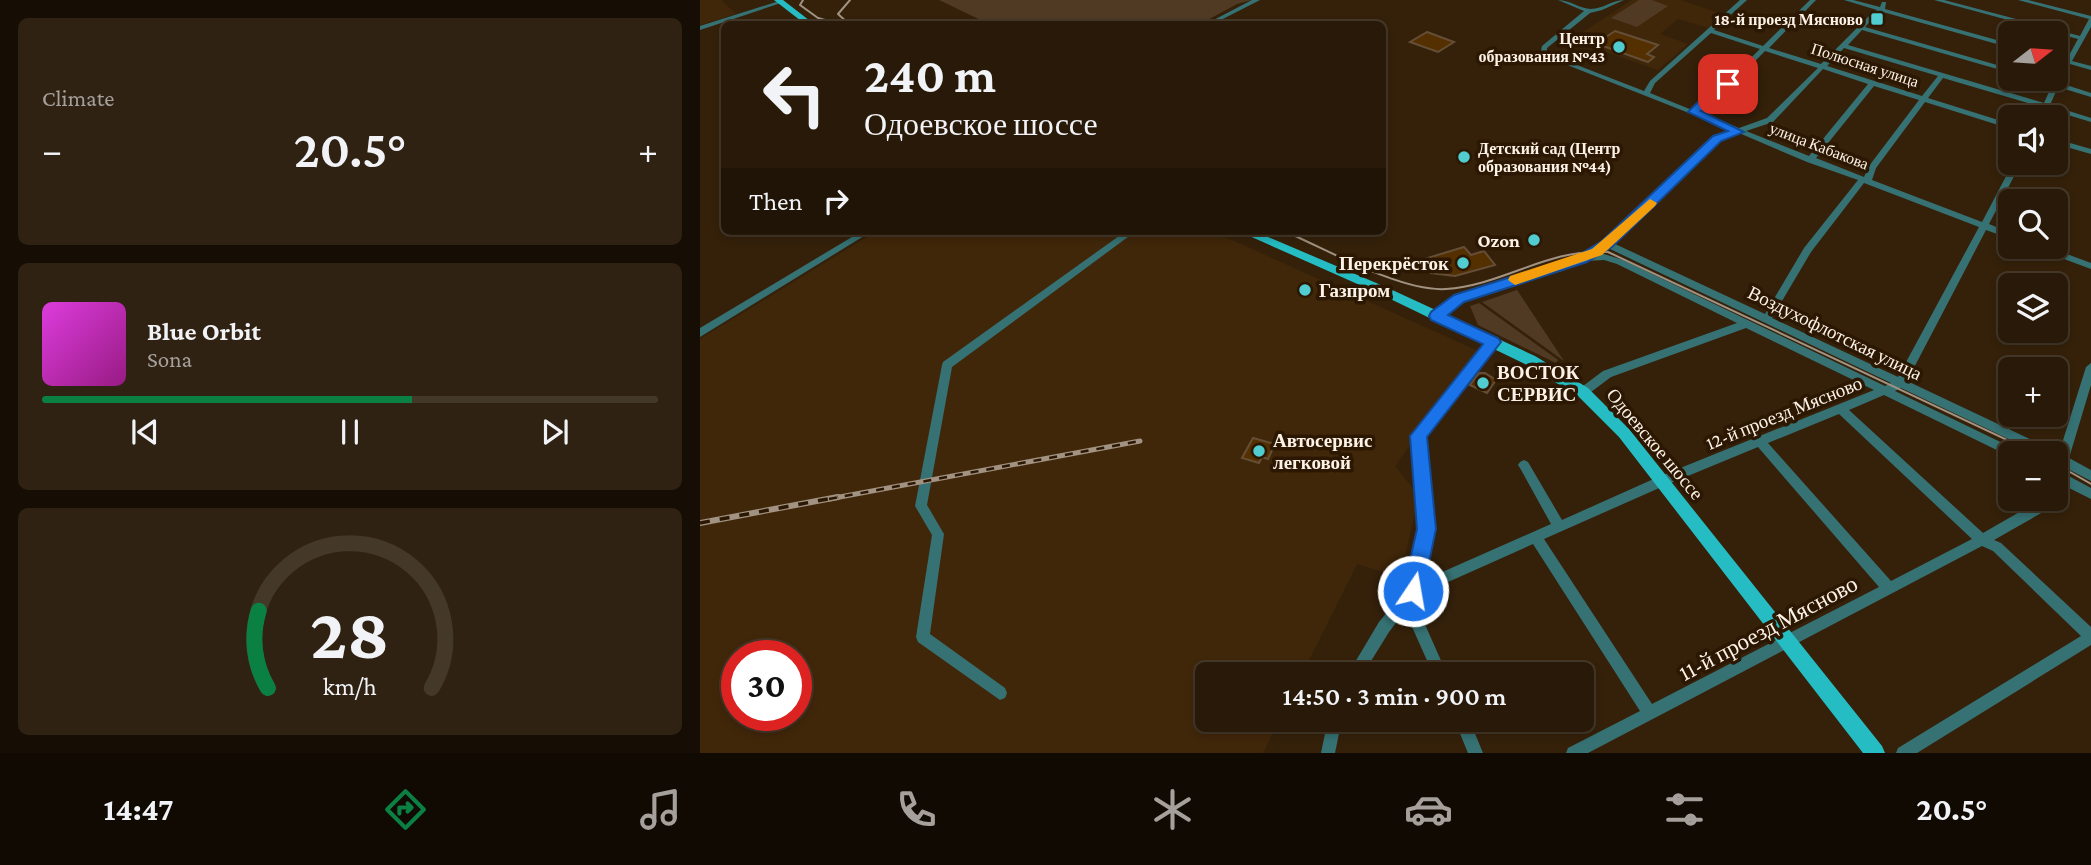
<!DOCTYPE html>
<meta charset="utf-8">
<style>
:root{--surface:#281908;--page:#302212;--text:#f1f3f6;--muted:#a5a09c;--line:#443829;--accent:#0b8043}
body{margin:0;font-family:"Crimson Pro",serif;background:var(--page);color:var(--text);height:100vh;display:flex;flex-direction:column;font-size:26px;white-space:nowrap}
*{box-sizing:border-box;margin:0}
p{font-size:23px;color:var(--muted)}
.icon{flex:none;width:38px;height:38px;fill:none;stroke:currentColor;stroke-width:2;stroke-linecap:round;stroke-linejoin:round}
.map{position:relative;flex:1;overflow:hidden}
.side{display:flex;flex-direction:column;gap:18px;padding:18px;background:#160e04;width:700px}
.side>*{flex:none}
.guide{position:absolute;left:21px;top:21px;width:665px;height:214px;border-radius:10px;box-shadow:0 4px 10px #0003,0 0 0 2px var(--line);background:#281908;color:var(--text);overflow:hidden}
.needle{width:46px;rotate:73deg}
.controls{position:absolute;left:1298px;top:21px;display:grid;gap:14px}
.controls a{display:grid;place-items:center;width:70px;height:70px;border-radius:10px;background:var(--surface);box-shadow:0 4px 10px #0003,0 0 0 2px var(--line);font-size:35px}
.speed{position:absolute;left:21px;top:640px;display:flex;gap:14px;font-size:35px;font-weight:700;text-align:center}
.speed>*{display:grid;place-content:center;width:91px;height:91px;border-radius:50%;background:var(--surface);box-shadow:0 4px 10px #0003,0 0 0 2px var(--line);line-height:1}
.speed .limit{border:10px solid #d22;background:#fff;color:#111}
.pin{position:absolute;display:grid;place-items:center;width:60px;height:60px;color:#fff;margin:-30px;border-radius:14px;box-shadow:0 4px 10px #0006}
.me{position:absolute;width:77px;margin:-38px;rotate:12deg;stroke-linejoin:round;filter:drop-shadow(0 0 5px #0008)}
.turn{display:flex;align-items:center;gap:24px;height:147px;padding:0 28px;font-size:32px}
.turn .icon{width:91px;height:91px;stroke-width:2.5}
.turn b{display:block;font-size:49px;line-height:60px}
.then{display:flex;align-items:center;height:66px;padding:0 28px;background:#0003;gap:14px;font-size:26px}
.big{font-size:52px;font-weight:600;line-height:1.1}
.side .card{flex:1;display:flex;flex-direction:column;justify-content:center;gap:10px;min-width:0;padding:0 24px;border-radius:10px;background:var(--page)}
.side .dial{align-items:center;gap:0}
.dial svg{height:182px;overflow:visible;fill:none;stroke:var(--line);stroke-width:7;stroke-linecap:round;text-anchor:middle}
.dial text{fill:var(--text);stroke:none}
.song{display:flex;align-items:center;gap:21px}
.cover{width:84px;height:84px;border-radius:10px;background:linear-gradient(135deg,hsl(300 70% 55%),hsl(310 70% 35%))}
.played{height:7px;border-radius:4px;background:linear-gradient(90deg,var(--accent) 60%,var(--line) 60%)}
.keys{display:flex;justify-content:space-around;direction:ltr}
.heat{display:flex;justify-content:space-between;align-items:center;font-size:38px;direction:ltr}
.trip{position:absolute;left:495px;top:662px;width:399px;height:70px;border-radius:10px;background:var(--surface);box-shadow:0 4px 10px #0003,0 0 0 2px var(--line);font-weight:600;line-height:70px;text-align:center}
.tabs{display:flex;height:112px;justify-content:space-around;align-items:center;background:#100a03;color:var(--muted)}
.tabs .icon{width:49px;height:49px}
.tabs .active{color:var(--accent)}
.tabs b{font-size:32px;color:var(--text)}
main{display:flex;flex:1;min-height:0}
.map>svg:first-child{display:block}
.built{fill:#41270a;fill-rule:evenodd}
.green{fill:#503a23}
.building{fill:#542f00;stroke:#654e37;stroke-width:2}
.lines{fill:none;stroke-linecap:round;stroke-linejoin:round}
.minor{fill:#367274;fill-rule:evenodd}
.major{fill:#25bdc3;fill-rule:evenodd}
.tram{stroke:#a19282;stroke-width:2}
.rail-far1-casing{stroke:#a19282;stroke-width:5}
.rail-casing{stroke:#a19282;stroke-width:6}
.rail-far1{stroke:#2b1702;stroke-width:2.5;stroke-dasharray:8;stroke-linecap:butt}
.rail{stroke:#2b1702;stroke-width:3.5;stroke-dasharray:10;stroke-linecap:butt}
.route{fill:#1a73e8;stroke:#114b97;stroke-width:2}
.slow{fill:#f59e0b}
.poi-dot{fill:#51ccd1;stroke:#2b1702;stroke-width:2.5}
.labels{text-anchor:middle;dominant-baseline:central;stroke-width:7;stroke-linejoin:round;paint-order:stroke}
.far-poi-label{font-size:16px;font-weight:bold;fill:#fdf2e7;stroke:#2b1702;text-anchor:end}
.far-street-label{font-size:16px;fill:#fdf2e7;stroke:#2b1702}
.poi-label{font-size:19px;font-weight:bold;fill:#fdf2e7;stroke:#2b1702;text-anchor:start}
.street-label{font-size:19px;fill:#fdf2e7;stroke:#2b1702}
.near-street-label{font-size:23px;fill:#fdf2e7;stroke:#2b1702}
</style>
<main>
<section class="side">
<div class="card"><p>Climate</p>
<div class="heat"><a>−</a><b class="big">20.5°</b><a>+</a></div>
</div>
<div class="card">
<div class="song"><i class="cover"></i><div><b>Blue Orbit</b><p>Sona</p></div></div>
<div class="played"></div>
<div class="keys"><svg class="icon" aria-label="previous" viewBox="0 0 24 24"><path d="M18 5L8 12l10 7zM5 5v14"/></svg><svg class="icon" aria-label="pause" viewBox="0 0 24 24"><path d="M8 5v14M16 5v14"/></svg><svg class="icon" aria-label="next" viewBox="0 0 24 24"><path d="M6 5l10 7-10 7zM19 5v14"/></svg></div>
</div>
<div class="card dial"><svg viewBox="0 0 100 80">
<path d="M14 69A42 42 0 1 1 86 69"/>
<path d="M14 69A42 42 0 0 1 10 35" stroke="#0b8043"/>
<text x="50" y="56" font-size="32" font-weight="700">28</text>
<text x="50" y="72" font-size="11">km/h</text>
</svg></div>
</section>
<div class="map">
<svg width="1391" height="753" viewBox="0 0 1391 753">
<rect width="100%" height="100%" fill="#35210a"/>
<path class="built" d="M0 0H21L36 14 0 25Z
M932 0H980L1023 14 1009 28 978 19 960 34 988 44 958 70 871 40Z
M177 231H512L778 351 695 466 719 496 700 577 657 564 602 674H508V719H580L563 753H0V339ZM37 656H96V716H37Z"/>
<path class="green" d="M239 0H552L537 4 500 24H289Z
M939 0H952L968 6 937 27 911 18Z
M817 290 864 361 782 302Z
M779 303 858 360 856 363 778 325 770 306Z"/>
<path class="building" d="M915 31 958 45 947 54 954 57 948 62 889 41 895 36 903 39Z
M727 32 735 35 754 42 738 52 710 42Z
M764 247 771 255 784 251 795 265 755 276 731 273 721 260Z
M779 373H785L796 380 787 393 770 385Z
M553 438 575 444 568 459 562 457 559 463 542 458Z"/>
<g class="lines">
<path class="minor" d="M552 0H560L513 24H506Z
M858 0C870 0 880 9 891 9 903 9 912 0 924 0L902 10 890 13 847 48V51L851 55 944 91 950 81 1040 0H1047L1014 30 1063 46 1110 0H1116L1069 48 1121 64 1172 13 1177 10 1144 0H1153L1180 7 1182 2H1186L1185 9 1311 44V48L1183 12 1176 15 1165 27 1311 69V73L1162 30 1148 45 1344 103 1352 85 1334 79H1345L1354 82 1364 63 1356 60V56L1367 59 1378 39 1234 0H1244L1380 36 1389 19 1318 0H1328L1391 16V27L1372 61 1391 66V70L1370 64 1360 83 1391 93V97L1358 87 1350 105 1391 118V122L1348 109 1345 117H1337L1342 107 1243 78 1228 98 1311 124V129L1225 102 1176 168 1172 180 1282 222 1313 163H1321L1289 224 1311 233V239L1286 230 1207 381 1353 450 1355 453H1359L1386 367 1391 363V385L1369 458 1391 470V481L1366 468 1365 474 1391 488V499L1361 484 1360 487 1356 488V453H1338L1201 388 1195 391 1317 450 1319 453H1311V457L1309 456 1184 395 1149 410 1283 533 1342 499H1354L1350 508 1294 540 1301 543 1391 627V645L1217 753H1196L1198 748 1381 636 1293 551 1282 546 888 753H866L868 748 940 711 833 544 719 595V611L747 674H733L705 611 689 632 663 674H648L679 622 707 588 721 529 712 436 789 339 793 338 798 342 724 437 733 529 722 581 851 524 820 468 818 465 820 462 824 460 828 462 862 520 958 477 1174 390 1046 328 911 377 887 395H879L878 392 879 389 903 371 1037 323 917 264 904 260 885 261 865 270 779 296 759 305 740 318H734L732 316 734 314 752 301 772 291 858 265 879 257 899 246 1014 136 1032 130 847 57 841 51 842 46 884 11ZM1011 33 1060 49 1008 100 1000 101 992 110 950 93 955 83ZM1144 48 1238 76 1222 96 1127 66ZM1065 51 1118 68 1067 118 1039 128 998 112 1005 105 1013 104ZM1123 69 1168 84 1109 156 1046 131 1073 122ZM1174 86 1219 100 1169 166 1164 177 1116 158ZM1039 133 1107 162 1158 180 1104 248 1065 314 913 243 1020 140ZM1164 183 1279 227 1198 377 1072 318 1111 252ZM908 248 1191 383 1185 386 923 260 904 254 897 255ZM1139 414 1272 539 1191 581 1068 443ZM1058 447 1179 587 952 704 844 539 966 485Z
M79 1 84 2 0 30V26Z
M1356 139 1391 149V154L1356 144Z
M162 231H172L0 337V328Z
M426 231H436L252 367 227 505 244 534 230 634 305 688 307 693 305 698 300 700 218 642 216 637 232 535 215 506 242 365 243 362Z
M1336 247H1348L1391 263V269L1337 249Z
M628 719H642L635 753H621Z
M754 719H769L783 753H768Z"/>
<path class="major" d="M74 0H83L114 24H105Z
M538 231H554L688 288 835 356 888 388 929 429 1182 746 1185 753H1163L919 437 878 396 825 364 680 294Z"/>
<path class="tram" d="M103 0 100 5 118 18 139 24
M149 24 138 14 150 0
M584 231C626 249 701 292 746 289 804 285 847 248 908 252L1335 453
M1356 464 1391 484"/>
<g class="rail-far1-casing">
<path id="rail-far1" d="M129 499 440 441"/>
</g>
<g class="rail-casing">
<path id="rail" d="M0 523 138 497"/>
</g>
<use href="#rail-far1" class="rail-far1"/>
<use href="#rail" class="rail"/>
</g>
<path class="route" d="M1024 82 1033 84 1013 105 1001 111 1044 132 1021 141 912 247 887 262 764 302 748 315 798 338 801 342 727 437 736 529 723 591 720 597 713 600 706 597 703 591 717 529 710 436 783 344 731 320 729 316 731 312 754 295 877 256 902 241 1013 136 1028 131 988 112 999 101 1006 100Z"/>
<path class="slow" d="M950 199 957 203 955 206 902 255 815 285 808 280 810 276 892 249Z"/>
<g class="poi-dot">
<rect x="1170" y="12" width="14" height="14" rx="3.5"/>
<circle cx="919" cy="47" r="7"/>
<circle cx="764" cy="157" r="7"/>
<circle cx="834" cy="240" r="7"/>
<circle cx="763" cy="263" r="7"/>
<circle cx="605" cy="290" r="7"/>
<circle cx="783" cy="383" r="7"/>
<circle cx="559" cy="451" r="7"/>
</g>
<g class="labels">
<g class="far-poi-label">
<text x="1163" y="19">18-й проезд Мясново</text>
<text x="905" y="38">Центр<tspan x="905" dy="18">образования №43</tspan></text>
<text x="778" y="148" text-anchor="start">Детский сад (Центр<tspan x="778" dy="18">образования №44)</tspan></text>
</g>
<g class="far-street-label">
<text transform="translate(1165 65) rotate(18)">Полюсная улица</text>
<text transform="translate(1119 146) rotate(21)">улица Кабакова</text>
</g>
<g class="poi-label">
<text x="820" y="240" text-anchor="end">Ozon</text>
<text x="749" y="263" text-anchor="end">Перекрёсток</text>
<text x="619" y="290">Газпром</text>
<text x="797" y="372">ВОСТОК<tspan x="797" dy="22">СЕРВИС</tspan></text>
<text x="573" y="440">Автосервис<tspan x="573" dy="22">легковой</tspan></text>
</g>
<g class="street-label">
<text transform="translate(1135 333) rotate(26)">Воздухофлотская улица</text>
<text transform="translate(1084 413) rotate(-22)">12-й проезд Мясново</text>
<text transform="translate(955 444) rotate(50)">Одоевское шоссе</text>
</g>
<g class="near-street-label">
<text transform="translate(1068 628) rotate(-28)">11-й проезд Мясново</text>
</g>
</g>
</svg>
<div class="controls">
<a><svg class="needle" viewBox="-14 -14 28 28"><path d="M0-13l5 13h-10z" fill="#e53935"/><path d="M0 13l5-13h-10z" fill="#a5a09c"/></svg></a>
<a><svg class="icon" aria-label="sound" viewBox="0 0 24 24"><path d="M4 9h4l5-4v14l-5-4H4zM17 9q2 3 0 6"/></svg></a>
<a><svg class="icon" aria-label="search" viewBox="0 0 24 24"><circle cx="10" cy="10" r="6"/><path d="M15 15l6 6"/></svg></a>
<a><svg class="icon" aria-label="layers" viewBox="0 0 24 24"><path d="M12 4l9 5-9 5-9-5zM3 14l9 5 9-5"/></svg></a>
<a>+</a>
<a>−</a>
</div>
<div class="speed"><div class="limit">30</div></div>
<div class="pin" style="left:1028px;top:84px;background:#d93025"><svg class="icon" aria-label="arrive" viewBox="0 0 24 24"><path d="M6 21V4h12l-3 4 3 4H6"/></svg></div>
<svg class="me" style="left:713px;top:591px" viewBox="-20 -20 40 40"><circle r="17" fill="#1a73e8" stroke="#fff" stroke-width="3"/><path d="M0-11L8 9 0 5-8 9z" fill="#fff"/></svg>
<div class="trip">14:50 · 3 min · 900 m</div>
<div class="guide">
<div class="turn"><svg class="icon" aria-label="left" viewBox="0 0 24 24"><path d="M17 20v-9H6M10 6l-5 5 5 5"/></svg><div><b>240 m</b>Одоевское шоссе</div></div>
<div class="then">Then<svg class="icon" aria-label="right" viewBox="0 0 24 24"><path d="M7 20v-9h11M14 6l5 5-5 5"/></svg></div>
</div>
</div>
</main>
<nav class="tabs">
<b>14:47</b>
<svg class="icon active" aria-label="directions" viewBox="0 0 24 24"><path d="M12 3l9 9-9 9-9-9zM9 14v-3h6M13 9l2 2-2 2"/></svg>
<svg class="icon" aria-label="music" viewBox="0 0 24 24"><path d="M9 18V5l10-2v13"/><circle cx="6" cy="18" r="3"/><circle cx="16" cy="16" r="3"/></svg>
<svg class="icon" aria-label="phone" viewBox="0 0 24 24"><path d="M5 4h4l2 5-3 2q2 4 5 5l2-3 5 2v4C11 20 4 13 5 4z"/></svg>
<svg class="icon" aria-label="climate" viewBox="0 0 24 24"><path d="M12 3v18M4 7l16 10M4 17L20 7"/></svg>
<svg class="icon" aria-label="car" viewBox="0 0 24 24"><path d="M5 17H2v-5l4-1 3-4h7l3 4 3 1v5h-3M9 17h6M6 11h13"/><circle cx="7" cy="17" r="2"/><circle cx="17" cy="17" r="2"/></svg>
<svg class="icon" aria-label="filters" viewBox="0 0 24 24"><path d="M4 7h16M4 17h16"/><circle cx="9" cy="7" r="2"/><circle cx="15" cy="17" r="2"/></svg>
<b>20.5°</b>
</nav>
